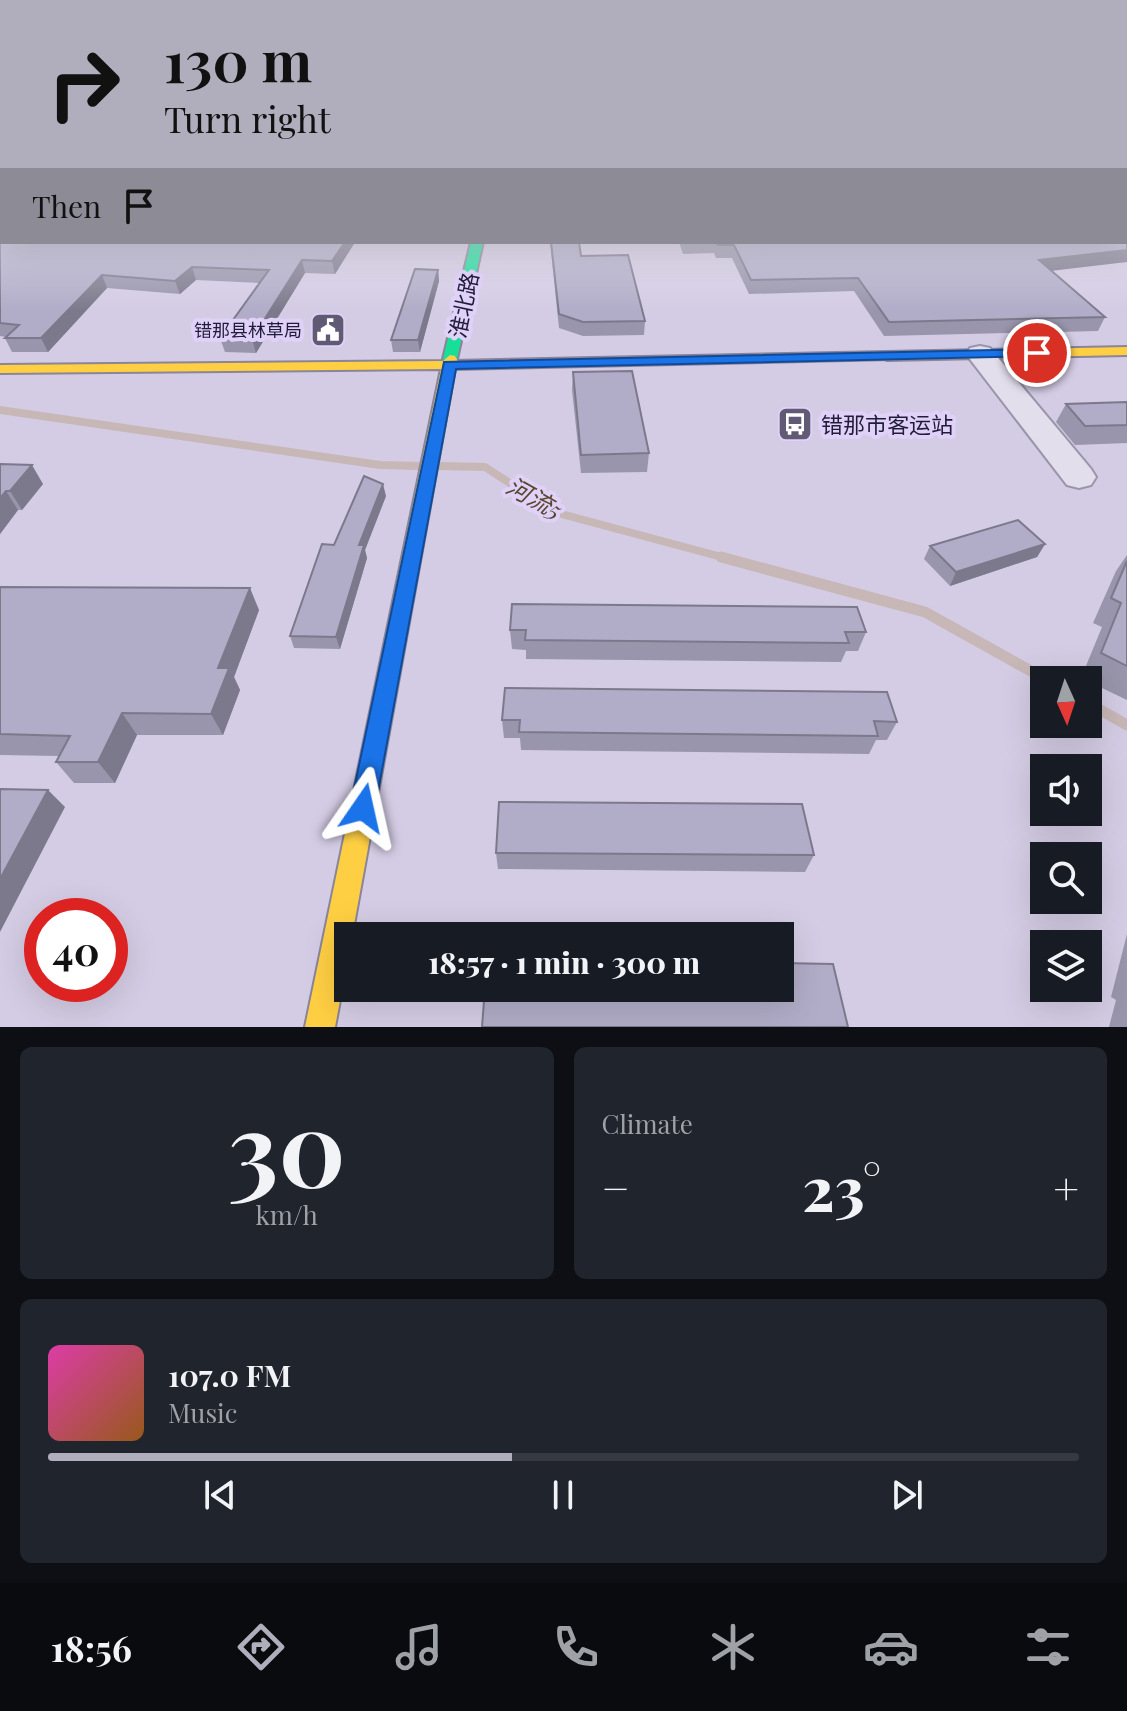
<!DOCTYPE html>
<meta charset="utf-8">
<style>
:root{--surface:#171b24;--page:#20242c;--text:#f1f3f6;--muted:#9ea1a6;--line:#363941;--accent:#b0aebc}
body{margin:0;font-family:"Playfair Display","Noto Sans SC",serif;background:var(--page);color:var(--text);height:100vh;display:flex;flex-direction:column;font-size:30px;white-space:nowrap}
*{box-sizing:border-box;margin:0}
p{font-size:26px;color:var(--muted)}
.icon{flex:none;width:44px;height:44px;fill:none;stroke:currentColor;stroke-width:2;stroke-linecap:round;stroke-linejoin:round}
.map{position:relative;height:1027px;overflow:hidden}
.sheet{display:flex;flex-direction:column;gap:20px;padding:20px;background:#0d0f14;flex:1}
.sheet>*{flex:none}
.top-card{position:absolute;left:0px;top:0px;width:1128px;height:244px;box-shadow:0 8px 32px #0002;background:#b0aebc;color:#111;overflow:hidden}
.needle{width:52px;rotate:177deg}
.buttons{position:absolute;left:1030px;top:666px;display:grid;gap:16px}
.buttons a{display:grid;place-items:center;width:72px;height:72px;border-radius:0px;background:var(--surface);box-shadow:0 8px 32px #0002;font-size:40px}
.speed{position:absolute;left:24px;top:898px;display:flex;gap:16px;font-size:40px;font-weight:700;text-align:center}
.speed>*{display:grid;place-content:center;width:104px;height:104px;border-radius:50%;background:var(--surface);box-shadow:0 8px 32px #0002;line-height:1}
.speed .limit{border:12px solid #d22;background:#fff;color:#111}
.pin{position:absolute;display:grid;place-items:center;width:68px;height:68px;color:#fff;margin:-34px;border:4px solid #fff;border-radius:50%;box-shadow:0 2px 8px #0007}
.me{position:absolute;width:88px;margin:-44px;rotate:11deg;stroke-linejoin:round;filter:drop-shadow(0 0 6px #0008)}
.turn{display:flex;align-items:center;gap:28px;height:168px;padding:0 32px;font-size:36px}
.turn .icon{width:104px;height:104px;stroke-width:2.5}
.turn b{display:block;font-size:56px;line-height:68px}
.then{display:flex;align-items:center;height:76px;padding:0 32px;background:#0003;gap:16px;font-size:30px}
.big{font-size:60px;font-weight:800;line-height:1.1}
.sheet .widget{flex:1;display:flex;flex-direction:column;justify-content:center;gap:12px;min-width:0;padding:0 28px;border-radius:12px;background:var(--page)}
.sheet .dial{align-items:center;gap:0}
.dial b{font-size:104px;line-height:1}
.song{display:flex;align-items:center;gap:24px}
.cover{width:96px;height:96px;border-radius:12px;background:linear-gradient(135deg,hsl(320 70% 55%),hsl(30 70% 35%))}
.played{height:8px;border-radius:4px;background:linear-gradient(90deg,var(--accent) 45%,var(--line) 45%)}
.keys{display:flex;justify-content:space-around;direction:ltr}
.heat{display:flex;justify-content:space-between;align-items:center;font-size:44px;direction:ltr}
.sheet .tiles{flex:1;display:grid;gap:20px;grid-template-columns:1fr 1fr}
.widget:last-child{grid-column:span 2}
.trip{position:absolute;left:334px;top:922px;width:460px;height:80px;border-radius:0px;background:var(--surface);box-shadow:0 8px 32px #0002;font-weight:800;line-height:80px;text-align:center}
.menu{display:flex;height:128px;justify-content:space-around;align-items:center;background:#090b0e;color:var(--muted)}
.menu .icon{width:56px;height:56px}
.menu .active{color:var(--accent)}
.menu b{font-size:36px;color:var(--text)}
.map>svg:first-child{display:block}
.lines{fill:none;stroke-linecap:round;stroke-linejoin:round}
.stream-far1{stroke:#c7b8b7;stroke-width:8}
.stream{stroke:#c7b8b7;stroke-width:11}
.street-casing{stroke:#9a95aa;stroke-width:4}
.fast-casing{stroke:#8a8599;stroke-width:4}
.slow-casing{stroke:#8a8599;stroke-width:4}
.jam-casing{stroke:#8a8599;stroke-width:4}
.street{fill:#e3deec;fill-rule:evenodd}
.fast{fill:#16e098;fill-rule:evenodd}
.slow{fill:#ffcf43;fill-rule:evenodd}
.jam{fill:#f24e42;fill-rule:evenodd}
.wall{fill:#9895ac}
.shaded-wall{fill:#7c798c}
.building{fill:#b1adc8;stroke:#7c798c;stroke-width:2}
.route{fill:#1a73e8;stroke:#114b97;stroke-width:2}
.labels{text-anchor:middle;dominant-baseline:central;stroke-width:8;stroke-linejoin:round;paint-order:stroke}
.far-poi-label{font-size:18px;fill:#211d39;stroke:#dfd1f7;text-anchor:end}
.street-label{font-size:22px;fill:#211d39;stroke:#dfd1f7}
.poi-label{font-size:22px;fill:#211d39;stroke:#dfd1f7;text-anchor:start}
.water-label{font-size:24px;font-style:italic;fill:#59462c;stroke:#dfd1f7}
</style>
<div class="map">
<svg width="1127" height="1027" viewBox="0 0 1127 1027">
<rect width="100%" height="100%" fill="#d4cce4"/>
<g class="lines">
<path class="stream-far1" d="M0 410 380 465 420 466
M439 466 485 467 554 512 729 559"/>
<path class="stream" d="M721 557 925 612 1047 680
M1088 703 1127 725"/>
<g class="street-casing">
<path id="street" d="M980 346 990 348 1091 469 1096 477 1091 485 1079 488 1067 485 966 354 970 348Z"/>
</g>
<g class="fast-casing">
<path id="fast" d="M471 242H483L457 359 450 363 443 359Z"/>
</g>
<g class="slow-casing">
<path id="slow" d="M1127 347V355L887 360 880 356 887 352Z
M450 355 455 356 460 365 455 369 352 936H348V958L335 1027H305L441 369 0 373V365L443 361Z"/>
</g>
<g class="jam-casing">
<path id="jam" d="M887 352 892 353V359L453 369 446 365 453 361Z"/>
</g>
<use href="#street" class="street"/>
<use href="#fast" class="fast"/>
<use href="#slow" class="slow"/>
<use href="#jam" class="jam"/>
</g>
<path class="wall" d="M0 189 2 242H355L335 274 305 273 256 353 225 352 220 338 260 283 196 280 180 294 107 288 48 352H12L5 338 6 337 0 336Z
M550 242H579L581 256 645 321 644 335 583 336 559 328Z
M679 242H1126L1051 271 1105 317 1098 331 884 336 854 291 749 294 732 258H716L714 253 683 254Z
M438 270 439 281 420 352H393L391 340Z
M573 372 649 453 647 472 581 473 572 390Z
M1127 402V443L1075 445 1056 422 1066 404Z
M0 464 43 484 22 510H18L0 534Z
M386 496 365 550 367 558 340 649 294 648 290 636 334 545Z
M1045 544 1037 557 950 586 924 559 930 546Z
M1127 555V700L1081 678 1102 627 1093 623 1116 571Z
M0 587 259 610 234 677 240 690 223 735H137L115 783H74L56 762 59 756 0 755Z
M510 630 866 632 858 651H846L841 662 526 659V650L512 649Z
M502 720 897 722 887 740H876L869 754 521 750 520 738H504Z
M496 853 814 855 805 872 498 869Z
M1127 934V1027H1109L1116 1000 1111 997Z"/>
<path class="shaded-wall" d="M345 242H355L335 274 332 261Z
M1127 250V262L1033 273 1039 260Z
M302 260 305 273 256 353 252 339Z
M192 267 196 280 180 294 175 281Z
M438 270 439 281 420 352 418 340Z
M102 275 107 288 48 352 41 338Z
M32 465 43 484 22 510 10 491Z
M383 484 386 496 365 550 367 558 340 649 336 637 359 545Z
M6 491 18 510 0 534V498Z
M1045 544 1037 557 950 586 956 572Z
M250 588 259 610 234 677 240 690 223 735 211 714 218 668Z
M122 713 137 735 115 783 98 762Z
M48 790 65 807 0 932V879Z"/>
<path class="building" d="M1126 167 1127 250 1039 260 1105 317 889 322 858 278 751 280 734 245H718L716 242H1126Z
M0 189 2 190V242H345L332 261 302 260 252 339 220 338 269 270 192 267 175 281 102 275 41 338H5L19 325 0 323Z
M551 242H579L581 256 628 255 645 321 583 322 559 314Z
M415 269 438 270 418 340H391Z
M632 371 649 453 581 455 573 372Z
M1127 402V425L1085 426 1066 404Z
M0 464 32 465 10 491H6L0 498Z
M364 476 383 484 359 545H364L336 637 290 636 322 544 334 545Z
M1018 520 1045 544 956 572 930 546Z
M1127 561V666L1101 653 1121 603 1111 598Z
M0 587 250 588 218 668H229L211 714 122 713 98 762H56L70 736 0 734Z
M512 604 857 607 866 632H845L849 643 525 640 526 630H510Z
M505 688 887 692 897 722 874 721 878 736 519 732 520 720H502Z
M0 789 48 790 0 879Z
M499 802 802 804 814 855 496 853Z
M780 963 833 964 848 1027H482L485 988H780Z"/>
<linearGradient id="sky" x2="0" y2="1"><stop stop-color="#9bb6d4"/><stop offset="0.54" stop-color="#ece8f3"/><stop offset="1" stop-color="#ece8f3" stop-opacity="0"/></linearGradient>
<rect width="1127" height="311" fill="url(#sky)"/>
<path class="route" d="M1037 349 1044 353 1042 356 456 369 375 808 372 817 363 820 354 817 350 808 444 362Z"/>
<defs>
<g id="civic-square" transform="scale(1.8)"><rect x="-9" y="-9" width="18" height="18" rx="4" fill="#605a75" stroke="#dfd1f7"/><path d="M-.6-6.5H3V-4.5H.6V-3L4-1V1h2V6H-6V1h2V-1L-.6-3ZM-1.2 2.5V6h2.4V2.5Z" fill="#fff"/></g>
<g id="bus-square" transform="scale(1.8)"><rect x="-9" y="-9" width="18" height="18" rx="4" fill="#605a75" stroke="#dfd1f7"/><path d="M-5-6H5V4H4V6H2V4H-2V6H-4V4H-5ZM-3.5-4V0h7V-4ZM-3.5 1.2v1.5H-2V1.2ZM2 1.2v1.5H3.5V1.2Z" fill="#fff"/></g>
</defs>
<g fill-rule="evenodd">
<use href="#civic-square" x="328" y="330"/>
<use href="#bus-square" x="795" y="424"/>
</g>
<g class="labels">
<g class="far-poi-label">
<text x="302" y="330">错那县林草局</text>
</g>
<g class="street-label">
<text transform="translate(463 305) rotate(-78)">淮北路</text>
</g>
<g class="poi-label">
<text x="821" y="424">错那市客运站</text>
</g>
<g class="water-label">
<text transform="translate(535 497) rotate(29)">河流5</text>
</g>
</g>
</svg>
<div class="buttons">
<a><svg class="needle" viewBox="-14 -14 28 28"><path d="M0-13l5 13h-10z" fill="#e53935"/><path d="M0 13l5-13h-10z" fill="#9ea1a6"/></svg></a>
<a><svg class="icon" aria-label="sound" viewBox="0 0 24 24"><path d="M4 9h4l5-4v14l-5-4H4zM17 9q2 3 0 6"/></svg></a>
<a><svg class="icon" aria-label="search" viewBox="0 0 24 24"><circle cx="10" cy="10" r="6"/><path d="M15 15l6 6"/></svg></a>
<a><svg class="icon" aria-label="layers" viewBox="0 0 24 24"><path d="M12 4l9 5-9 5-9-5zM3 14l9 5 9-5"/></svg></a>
</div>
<div class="speed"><div class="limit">40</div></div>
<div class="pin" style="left:1037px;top:353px;background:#d93025"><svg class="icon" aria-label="arrive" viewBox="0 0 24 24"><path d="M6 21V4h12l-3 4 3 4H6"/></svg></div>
<svg class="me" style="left:363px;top:808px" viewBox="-20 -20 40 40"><path d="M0-17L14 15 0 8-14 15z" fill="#1a73e8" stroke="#fff" stroke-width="4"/></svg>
<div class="trip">18:57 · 1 min · 300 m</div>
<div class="top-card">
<div class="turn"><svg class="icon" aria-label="right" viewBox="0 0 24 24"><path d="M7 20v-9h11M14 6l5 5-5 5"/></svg><div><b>130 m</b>Turn right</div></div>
<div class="then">Then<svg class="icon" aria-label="arrive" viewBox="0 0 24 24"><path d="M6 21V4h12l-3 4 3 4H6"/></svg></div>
</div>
</div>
<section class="sheet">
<div class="tiles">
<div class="widget dial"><b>30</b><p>km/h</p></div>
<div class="widget"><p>Climate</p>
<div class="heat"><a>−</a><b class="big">23°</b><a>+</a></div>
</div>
<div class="widget">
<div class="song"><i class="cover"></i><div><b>107.0 FM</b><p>Music</p></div></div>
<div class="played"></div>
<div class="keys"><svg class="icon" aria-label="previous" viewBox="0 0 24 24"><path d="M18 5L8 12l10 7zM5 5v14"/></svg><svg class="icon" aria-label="pause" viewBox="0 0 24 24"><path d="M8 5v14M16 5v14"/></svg><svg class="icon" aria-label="next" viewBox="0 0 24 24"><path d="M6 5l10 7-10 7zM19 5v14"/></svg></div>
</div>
</div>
</section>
<nav class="menu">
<b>18:56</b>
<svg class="icon active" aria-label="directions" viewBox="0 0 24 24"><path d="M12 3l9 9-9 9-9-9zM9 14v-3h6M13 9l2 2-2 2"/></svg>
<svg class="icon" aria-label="music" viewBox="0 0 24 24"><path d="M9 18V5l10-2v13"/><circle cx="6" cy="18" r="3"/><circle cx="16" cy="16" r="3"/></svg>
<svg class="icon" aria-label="phone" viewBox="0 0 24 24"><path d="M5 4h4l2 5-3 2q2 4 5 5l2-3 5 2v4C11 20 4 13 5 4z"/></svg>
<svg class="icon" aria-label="climate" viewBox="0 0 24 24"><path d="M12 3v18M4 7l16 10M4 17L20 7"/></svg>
<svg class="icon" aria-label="car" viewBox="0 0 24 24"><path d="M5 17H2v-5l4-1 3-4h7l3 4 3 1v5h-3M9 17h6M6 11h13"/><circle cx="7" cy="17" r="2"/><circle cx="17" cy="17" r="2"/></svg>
<svg class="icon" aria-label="filters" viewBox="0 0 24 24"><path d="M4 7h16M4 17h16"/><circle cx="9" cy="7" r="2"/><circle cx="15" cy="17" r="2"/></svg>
</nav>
